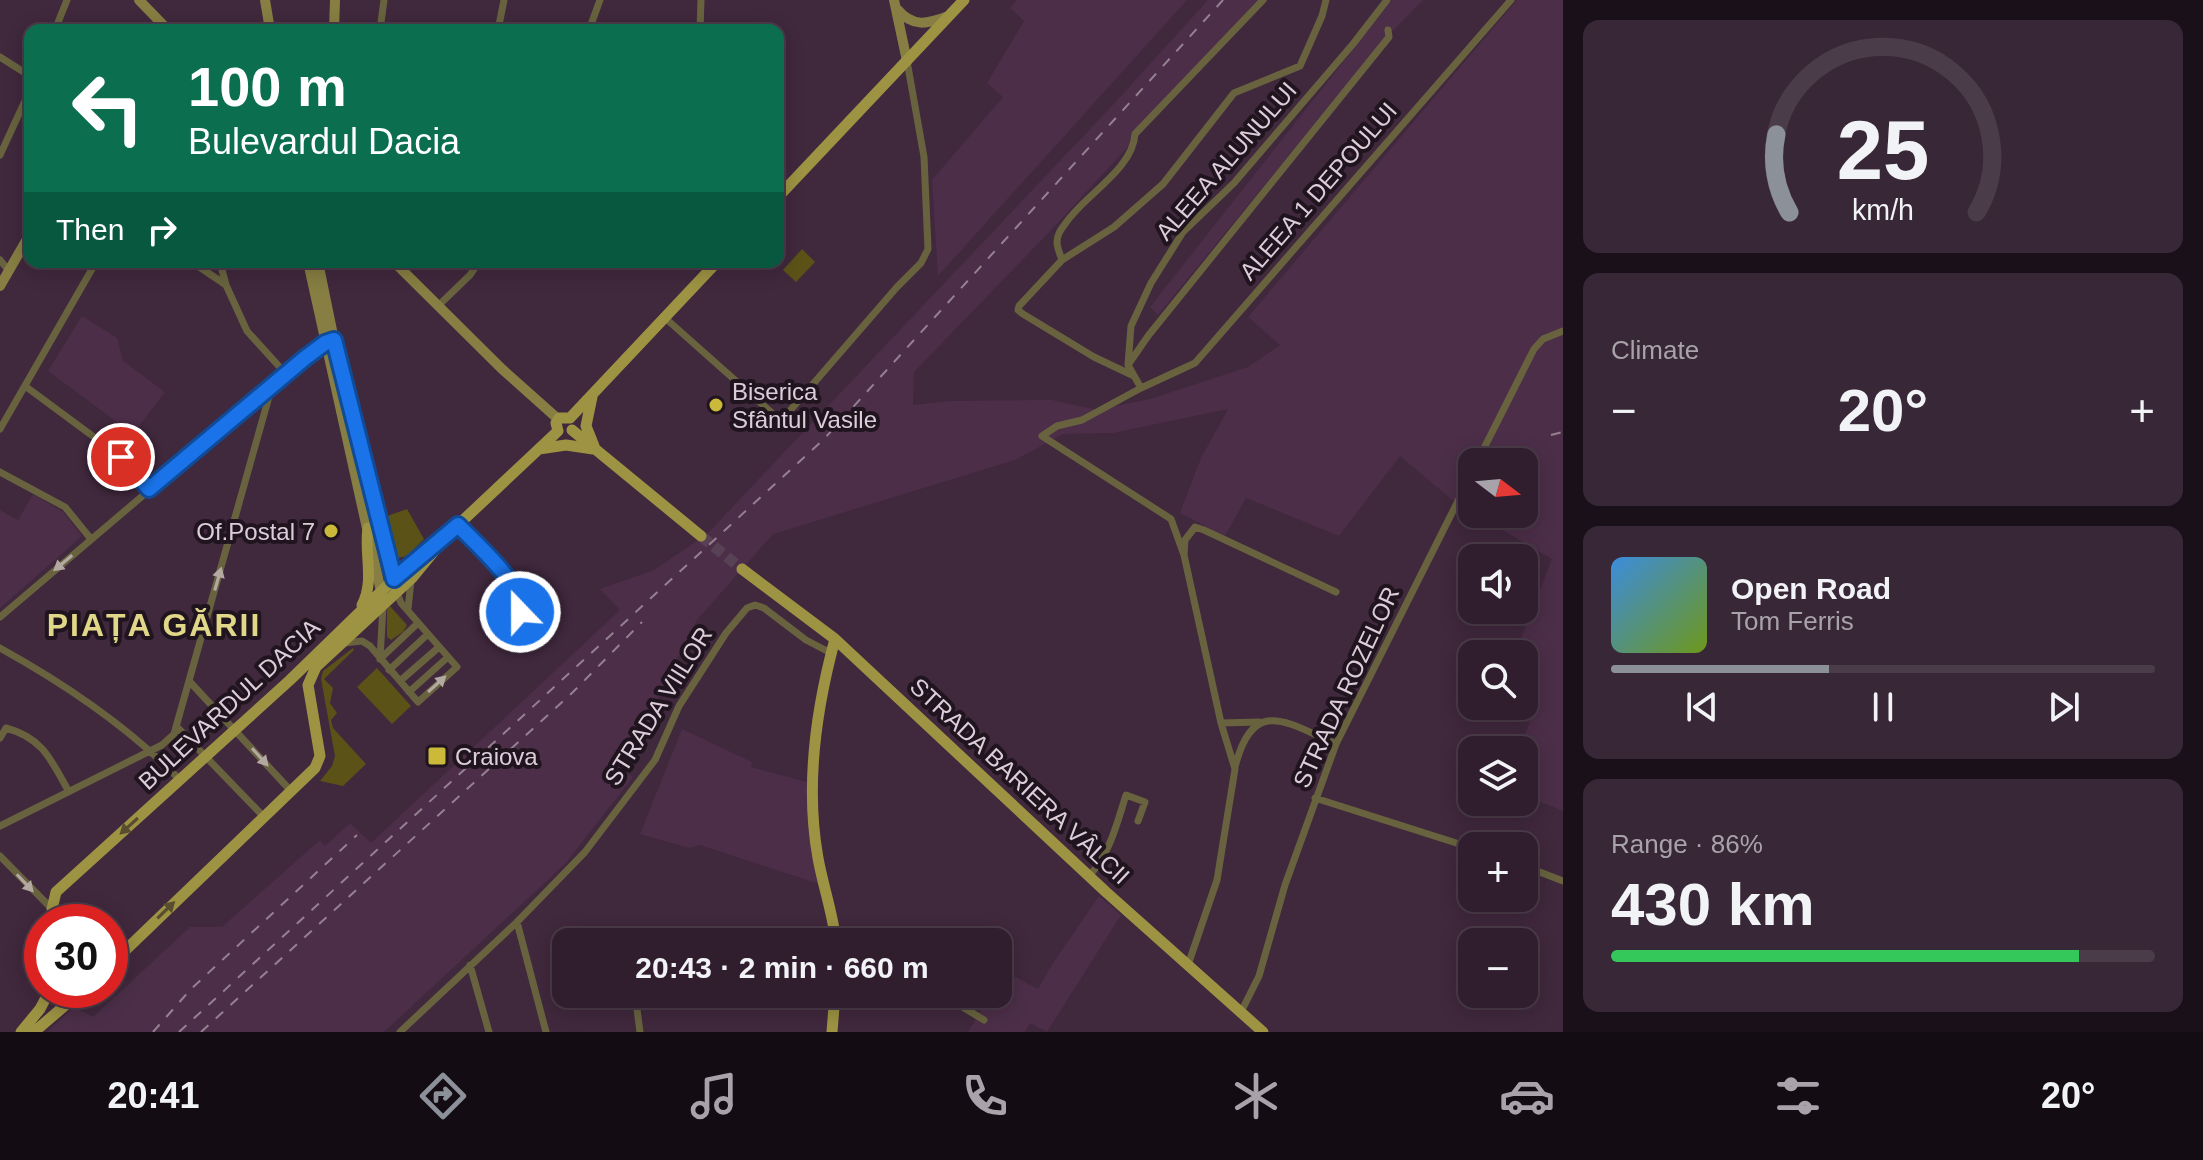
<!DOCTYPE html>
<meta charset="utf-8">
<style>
:root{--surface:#301e2e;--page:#382736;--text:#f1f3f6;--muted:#a8a2aa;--line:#4b3c4a;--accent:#8c9099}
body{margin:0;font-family:Helvetica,sans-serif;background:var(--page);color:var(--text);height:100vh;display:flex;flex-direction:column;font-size:30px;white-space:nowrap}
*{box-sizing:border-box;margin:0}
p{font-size:26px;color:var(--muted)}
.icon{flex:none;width:44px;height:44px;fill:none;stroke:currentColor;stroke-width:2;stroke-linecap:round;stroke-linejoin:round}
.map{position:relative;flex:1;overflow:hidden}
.sheet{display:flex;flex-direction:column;gap:20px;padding:20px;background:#1a1019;width:640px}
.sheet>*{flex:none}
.hud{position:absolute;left:24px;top:24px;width:760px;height:244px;border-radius:16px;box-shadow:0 4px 20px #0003,0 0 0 2px var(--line);background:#0b6e4f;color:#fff;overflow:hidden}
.needle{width:52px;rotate:106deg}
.tools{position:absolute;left:1458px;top:448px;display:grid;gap:16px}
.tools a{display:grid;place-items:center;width:80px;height:80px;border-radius:16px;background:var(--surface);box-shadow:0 4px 20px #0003,0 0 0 2px var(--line);font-size:40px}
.speed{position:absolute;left:24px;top:904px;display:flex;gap:16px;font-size:40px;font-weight:700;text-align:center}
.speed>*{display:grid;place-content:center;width:104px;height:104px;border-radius:50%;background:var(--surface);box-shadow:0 4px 20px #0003,0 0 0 2px var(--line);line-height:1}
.speed .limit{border:12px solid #d22;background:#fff;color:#111}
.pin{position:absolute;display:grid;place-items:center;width:68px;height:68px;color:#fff;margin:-34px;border:4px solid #fff;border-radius:50%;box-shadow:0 2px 8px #0007}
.me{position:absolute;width:88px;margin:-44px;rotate:338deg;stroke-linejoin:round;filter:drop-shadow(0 0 6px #0008)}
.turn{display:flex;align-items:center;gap:28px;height:168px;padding:0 32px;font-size:36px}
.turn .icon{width:104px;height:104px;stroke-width:2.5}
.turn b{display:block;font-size:56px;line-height:68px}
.then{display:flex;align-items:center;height:76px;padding:0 32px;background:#0003;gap:16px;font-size:30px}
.big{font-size:60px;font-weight:800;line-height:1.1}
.sheet .widget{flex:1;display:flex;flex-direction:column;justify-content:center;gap:12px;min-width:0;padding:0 28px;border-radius:16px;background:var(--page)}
.sheet .dial{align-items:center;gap:0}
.dial svg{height:208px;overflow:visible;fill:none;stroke:var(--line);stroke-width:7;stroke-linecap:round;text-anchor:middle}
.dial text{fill:var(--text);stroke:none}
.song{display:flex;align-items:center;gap:24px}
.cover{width:96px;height:96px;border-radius:12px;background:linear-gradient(135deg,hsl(210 70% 55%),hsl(80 70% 35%))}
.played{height:8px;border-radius:4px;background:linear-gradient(90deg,var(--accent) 40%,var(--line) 40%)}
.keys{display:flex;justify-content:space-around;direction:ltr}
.heat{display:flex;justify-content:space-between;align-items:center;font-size:44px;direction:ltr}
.charge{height:12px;border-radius:6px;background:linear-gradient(90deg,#34c759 86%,var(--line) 0)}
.trip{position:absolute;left:552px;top:928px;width:460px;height:80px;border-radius:16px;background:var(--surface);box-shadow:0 4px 20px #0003,0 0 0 2px var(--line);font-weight:800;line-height:80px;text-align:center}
.tabs{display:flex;height:128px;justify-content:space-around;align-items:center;background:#130c12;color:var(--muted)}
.tabs .icon{width:56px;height:56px}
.tabs .on{color:var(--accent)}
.tabs b{font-size:36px;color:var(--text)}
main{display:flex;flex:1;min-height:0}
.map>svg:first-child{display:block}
.built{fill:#4c2e48}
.green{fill:#5a5217}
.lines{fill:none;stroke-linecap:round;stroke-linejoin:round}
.primary-tunnel{stroke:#584155;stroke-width:11;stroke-dasharray:11 5.5;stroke-linecap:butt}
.street{stroke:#68633e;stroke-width:7}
.secondary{stroke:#867e42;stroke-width:10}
.primary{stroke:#9d9343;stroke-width:11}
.rail{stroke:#958192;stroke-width:2;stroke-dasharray:10 10;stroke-linecap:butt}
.oneway{fill:#b4a8a3}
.oneway2{fill:#584e2f}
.route-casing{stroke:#114b97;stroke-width:20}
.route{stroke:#1a73e8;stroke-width:14}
.poi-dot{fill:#cbba39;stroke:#20151e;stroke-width:3}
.labels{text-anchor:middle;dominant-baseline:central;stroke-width:8;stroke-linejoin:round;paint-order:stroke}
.street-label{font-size:24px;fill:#ddcdda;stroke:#20151e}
.poi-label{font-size:24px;fill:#ddcdda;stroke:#20151e;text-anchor:start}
.district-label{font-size:32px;font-weight:bold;letter-spacing:2px;fill:#e1d788;stroke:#20151e}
</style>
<main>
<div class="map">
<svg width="1563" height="1032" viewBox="0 0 1563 1032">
<rect width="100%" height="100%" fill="#40283d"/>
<path class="built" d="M1017 0H1187L938 276 932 180 1003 97 987 83 1024 21 1010 8Z
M1208 0H1263L1055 226 914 372 913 405 951 401 1052 400 1097 410 1150 399 1248 367 1280 345 1248 317 1517 0H1563V811L1524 795V750H1520L1531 718 1508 706H1524V654H1515L1552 559 1475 514H1524V462H1472V512L1457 504 1400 456 1339 536 1246 498 1225 536 1180 513 1201 458 1228 409 1113 433 1063 434 1015 460 773 534 697 620 665 682 628 774 633 777 565 864 384 1032H47L74 1007 93 1017 190 927H222L320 840 325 846 350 823 371 843 620 610 600 589 654 570 707 534 1109 109Z
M1392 0H1423L1380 44 1158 315 1150 307Z
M82 316 117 338 123 361 165 392 133 434 48 371Z
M33 494 63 512 82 536 0 608V510L18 520Z
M682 729 752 762 751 767 811 783 808 828 819 884 700 845 689 848 640 834Z
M1099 896 1121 915 1047 1032 1030 1023 1025 1032H968L990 994H998V980L1004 971 1038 989 1053 963Z"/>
<path class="green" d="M802 249 815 262 796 282 783 270Z
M407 509 424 539 407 556 398 558 395 557 387 516Z
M390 606 407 625 403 632 391 640 387 637V609Z
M353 648 354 650 324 679 333 688 330 703 337 713 331 720 333 728 366 764 343 786 320 781 332 766 335 756 321 679 323 671Z
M377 668 411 706 392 724 357 687Z"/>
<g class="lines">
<path class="primary-tunnel" d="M701 536 742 569"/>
<path class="street" d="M55 30 67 0
M380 30 384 0
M498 30 504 0
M589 30 600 0
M700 30 701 0
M0 57 30 76
M0 155 30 90
M0 260 9 271
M1062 260C1060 254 1057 248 1057 242 1057 233 1063 227 1068 220 1088 193 1133 168 1135 134L1263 0
M192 262 226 285 247 331 286 374
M220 262 226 285
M438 306 470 275 479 262
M664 317 781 421 897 287 921 263 928 249 924 157 907 61
M1128 365 1131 326 1151 283 1183 232 1234 183 1353 44 1387 0
M1134 376 1094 357 1023 314 1018 310 1019 306 1062 260 1114 227 1163 184 1234 93 1300 66 1322 16 1326 0
M25 386 121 457 149 489
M1141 388 1128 365 1148 336 1389 37 1388 30
M0 429 96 262
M1477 462 1534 349 1543 339 1563 331
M0 472 65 507 91 539
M458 525C472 540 522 585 522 604 521 613 514 620 509 626
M1184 555 1171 519 1042 436 1057 426 1082 420 1141 388 1195 363 1511 0
M408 609 411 581
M0 617 286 374 329 341
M344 643 362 641 370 646 418 702 457 667 401 603 397 593
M0 648C65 684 128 726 180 780
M380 659 383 606
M380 659 418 623
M389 670 428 634
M400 681 439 647
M190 682 291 791
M409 692 448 657
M1221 723 1259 722
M177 727 264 817
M0 738 6 728C43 738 51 760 69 792
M1235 767C1253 696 1286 722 1336 744
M1315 798 1472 848
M0 826 162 745 174 734 272 386
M0 856 52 909
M1524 866 1563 881
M1089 876C1110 854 1117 823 1126 795L1145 802 1138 821
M517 922 546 1032
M470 965 489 1032
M1188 965 1217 880 1235 769 1221 723 1184 555 1185 540 1195 527 1204 530 1336 592
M635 994 640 1032
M784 994 834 1004
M941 994 984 1020
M1240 1014 1259 976 1285 885 1336 744 1472 473
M400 1032 517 922 585 852 655 760 679 706 726 633 747 608 755 605 764 608 806 640 831 653"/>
<path class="secondary" d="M139 0 168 30
M265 0 270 30
M894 0 907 61
M897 9C913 28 927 24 949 16
M334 30 335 0
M308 262 382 596
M318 262 334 340 395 587
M394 262 502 369 558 419
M0 286 30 234"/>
<path class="primary" d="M778 197 964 0
M592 397 586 426 594 446
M570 418 717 262
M572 430 701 536
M558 431 556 423 559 418H570
M539 449 566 445 593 449
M742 569 835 639 1106 892 1263 1032
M362 605C375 581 364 554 368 528
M835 639C816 709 805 786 818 858 823 886 833 914 836 942
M61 922 52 909 56 892 290 680 394 579 458 525 558 431
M110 965 315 768 320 756 308 685 316 667 412 578 435 550
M21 1032 40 1009 50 990
M34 1032 83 990
M832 1032 835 994"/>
<path class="rail" d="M1551 435 1563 432
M153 1032 191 989 357 835
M179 1032 824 439 1223 0
M201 1032 572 693 642 622"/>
</g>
<defs><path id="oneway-solid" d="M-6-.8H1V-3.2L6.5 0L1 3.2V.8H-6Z" transform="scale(2)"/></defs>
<g class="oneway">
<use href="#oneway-solid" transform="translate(63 563) rotate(140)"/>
<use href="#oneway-solid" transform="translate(218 579) rotate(-74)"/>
<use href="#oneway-solid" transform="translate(437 684) rotate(-42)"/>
<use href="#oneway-solid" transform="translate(260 757) rotate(48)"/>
<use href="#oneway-solid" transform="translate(25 883) rotate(47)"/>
</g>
<g class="oneway2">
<use href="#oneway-solid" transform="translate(129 826) rotate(138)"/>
<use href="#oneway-solid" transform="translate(166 910) rotate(-44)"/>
</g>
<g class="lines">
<g class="route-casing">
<path id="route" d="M121 457 149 489 305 358 325 343 334 340 394 579 458 525C475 543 526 587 520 612"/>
</g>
<use href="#route" class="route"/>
</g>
<g class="poi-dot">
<circle cx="716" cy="405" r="8"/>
<circle cx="331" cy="531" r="8"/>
<rect x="427" y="746" width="20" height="20" rx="4"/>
</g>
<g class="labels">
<g class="street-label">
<text transform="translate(1226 161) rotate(-49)">ALEEA ALUNULUI</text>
<text transform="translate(1318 191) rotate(-49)">ALEEA 1 DEPOULUI</text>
<text transform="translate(1346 687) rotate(-65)">STRADA ROZELOR</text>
<text transform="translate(229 704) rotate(-43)">BULEVARDUL DACIA</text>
<text transform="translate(658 706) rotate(-58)">STRADA VIILOR</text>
<text transform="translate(1020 781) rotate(43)">STRADA BARIERA VÂLCII</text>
</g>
<g class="poi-label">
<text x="732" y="391">Biserica<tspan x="732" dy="28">Sfântul Vasile</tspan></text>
<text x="315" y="531" text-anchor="end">Of.Postal 7</text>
<text x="455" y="756">Craiova</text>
</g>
<g class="district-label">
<text x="154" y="625">PIAȚA GĂRII</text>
</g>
</g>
</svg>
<div class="tools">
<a><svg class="needle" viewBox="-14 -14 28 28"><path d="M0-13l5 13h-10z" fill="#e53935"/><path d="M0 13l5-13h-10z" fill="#a8a2aa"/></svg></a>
<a><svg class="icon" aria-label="sound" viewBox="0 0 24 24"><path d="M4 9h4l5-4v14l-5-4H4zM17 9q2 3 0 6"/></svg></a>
<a><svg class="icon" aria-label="search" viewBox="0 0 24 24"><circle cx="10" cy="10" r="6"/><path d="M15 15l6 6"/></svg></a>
<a><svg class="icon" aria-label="layers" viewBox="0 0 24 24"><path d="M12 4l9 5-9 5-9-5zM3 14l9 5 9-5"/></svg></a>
<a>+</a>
<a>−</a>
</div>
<div class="speed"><div class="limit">30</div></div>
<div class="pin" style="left:121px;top:457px;background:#d93025"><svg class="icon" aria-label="arrive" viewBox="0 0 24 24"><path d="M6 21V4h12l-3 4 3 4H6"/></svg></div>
<svg class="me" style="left:520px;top:612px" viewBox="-20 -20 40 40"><circle r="17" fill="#1a73e8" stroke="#fff" stroke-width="3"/><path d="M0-11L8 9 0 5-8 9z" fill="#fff"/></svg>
<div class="trip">20:43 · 2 min · 660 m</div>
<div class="hud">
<div class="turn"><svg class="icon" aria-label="left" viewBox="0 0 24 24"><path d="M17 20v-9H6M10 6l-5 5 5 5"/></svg><div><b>100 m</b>Bulevardul Dacia</div></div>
<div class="then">Then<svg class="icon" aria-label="right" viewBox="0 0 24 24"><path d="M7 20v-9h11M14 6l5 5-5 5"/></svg></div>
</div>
</div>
<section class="sheet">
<div class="widget dial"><svg viewBox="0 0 100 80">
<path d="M14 69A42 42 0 1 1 86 69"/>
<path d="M14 69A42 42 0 0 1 9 39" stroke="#8c9099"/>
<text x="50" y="56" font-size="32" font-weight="700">25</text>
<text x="50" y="72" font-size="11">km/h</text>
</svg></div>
<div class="widget"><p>Climate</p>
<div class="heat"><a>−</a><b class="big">20°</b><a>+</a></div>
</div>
<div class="widget">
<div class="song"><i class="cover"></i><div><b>Open Road</b><p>Tom Ferris</p></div></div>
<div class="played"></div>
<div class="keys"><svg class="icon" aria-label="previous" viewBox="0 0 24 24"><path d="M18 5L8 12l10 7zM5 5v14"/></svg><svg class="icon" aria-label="pause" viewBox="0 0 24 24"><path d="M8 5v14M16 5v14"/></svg><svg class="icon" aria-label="next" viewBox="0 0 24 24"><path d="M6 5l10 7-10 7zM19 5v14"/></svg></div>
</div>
<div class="widget"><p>Range · 86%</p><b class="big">430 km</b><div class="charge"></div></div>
</section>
</main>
<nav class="tabs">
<b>20:41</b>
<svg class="icon on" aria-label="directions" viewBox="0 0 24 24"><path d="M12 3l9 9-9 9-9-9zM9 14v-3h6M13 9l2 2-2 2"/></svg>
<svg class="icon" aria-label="music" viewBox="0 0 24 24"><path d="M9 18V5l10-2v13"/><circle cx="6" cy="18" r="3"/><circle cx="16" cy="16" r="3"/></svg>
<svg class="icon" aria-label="phone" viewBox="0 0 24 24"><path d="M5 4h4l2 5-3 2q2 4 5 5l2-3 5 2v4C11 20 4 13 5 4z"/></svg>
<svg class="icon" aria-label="climate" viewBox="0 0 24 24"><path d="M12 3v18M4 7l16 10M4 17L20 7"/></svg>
<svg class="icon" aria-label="car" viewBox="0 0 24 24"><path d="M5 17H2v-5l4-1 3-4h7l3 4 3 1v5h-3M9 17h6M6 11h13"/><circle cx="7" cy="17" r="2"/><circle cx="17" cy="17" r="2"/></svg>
<svg class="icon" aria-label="filters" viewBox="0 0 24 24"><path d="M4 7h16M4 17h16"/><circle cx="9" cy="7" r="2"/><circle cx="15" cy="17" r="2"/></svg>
<b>20°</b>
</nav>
